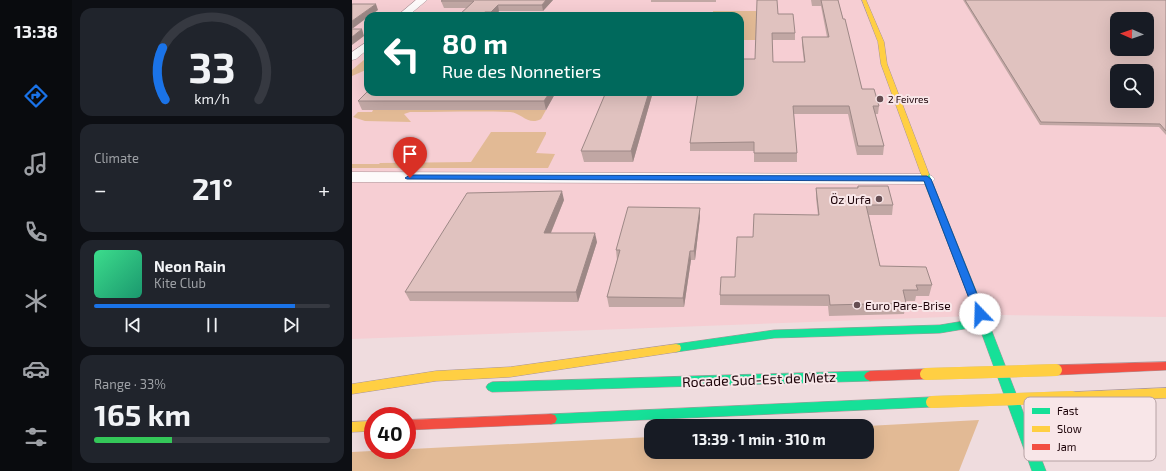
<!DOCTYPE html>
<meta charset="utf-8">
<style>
:root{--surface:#171b24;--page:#20242c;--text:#f1f3f6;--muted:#9ea1a6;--line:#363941;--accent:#1a73e8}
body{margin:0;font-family:"Exo 2",sans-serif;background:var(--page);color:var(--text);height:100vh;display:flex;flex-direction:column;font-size:15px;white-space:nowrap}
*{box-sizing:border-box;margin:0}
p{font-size:13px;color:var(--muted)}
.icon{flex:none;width:22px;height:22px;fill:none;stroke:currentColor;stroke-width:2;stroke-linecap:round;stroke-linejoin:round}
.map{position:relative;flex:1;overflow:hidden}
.drawer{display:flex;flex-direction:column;gap:8px;padding:8px;background:#0d0f14;width:280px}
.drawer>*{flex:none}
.banner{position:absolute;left:12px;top:12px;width:380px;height:84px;border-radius:12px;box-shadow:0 4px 16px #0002;background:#00695c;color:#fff;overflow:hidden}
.needle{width:26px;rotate:272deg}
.tools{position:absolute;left:758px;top:12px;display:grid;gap:8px}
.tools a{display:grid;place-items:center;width:44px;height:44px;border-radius:8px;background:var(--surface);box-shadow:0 4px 16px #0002;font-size:20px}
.speed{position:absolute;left:12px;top:407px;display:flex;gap:8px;font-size:20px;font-weight:700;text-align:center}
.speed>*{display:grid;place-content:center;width:52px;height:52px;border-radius:50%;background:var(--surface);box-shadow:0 4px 16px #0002;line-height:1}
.speed .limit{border:6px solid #d22;background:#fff;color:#111}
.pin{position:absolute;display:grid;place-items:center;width:34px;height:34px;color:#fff;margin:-41px -17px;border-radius:50% 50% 50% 0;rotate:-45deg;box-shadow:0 0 4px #0007}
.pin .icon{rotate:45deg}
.me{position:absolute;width:44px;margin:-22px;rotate:339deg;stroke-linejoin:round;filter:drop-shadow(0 0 3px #0008)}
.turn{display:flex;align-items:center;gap:14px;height:84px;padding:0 12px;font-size:18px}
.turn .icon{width:52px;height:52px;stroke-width:2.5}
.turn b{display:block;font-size:28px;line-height:34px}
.big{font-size:30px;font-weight:700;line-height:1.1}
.drawer .card{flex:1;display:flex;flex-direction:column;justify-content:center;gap:6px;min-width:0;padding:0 14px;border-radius:12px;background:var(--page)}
.drawer .dial{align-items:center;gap:0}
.dial svg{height:104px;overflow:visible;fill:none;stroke:var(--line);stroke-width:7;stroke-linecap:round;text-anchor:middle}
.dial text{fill:var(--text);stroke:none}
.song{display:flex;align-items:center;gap:12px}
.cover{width:48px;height:48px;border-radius:6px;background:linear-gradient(135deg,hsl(150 70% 55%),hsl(160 70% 35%))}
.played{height:4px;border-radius:2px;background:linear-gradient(90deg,var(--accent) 85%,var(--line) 85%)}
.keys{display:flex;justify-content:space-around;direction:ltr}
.heat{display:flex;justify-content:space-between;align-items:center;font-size:22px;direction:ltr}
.charge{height:6px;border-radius:3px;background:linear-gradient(90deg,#34c759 33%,var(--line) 0)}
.trip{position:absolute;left:292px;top:419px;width:230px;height:40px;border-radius:12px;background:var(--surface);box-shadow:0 4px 16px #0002;font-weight:700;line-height:40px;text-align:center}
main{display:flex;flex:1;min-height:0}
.dock{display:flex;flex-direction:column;width:72px;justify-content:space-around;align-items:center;background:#090b0e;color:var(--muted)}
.dock .icon{width:28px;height:28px}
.dock .on{color:var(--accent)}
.dock b{font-size:18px;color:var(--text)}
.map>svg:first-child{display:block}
.built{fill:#f6ced3;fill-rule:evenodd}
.green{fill:#e2ba95}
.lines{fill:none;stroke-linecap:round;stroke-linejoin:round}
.street-casing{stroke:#aa9498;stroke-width:1}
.fast-casing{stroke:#aa9498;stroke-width:1}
.slow-casing{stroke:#aa9498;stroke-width:1}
.jam-casing{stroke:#aa9498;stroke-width:1}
.street{fill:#fdfafa;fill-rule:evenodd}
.fast{fill:#16e098;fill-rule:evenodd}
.slow{fill:#ffcf43;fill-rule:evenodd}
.jam{fill:#f24e42;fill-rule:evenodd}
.slow-bridge-casing{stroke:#c7bbbd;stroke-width:12;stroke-linecap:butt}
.slow-bridge{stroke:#ffcf43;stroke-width:12}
.wall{fill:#c1a7a4}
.shaded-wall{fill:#9d8886}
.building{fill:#e0c2bf;stroke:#9d8886;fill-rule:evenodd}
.route{fill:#1a73e8;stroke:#114b97}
.poi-dot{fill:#654e52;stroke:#f8e6e8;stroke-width:1.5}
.labels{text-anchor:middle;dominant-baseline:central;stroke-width:4;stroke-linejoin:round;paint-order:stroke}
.far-poi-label{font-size:10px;fill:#1b0207;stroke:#f8e6e8;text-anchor:start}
.poi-label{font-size:12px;fill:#1b0207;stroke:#f8e6e8;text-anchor:end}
.near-street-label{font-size:14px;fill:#1b0207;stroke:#f8e6e8}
.key{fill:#f8e6e8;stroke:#b6a2a4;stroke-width:1}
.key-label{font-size:11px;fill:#1b0207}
</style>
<main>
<nav class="dock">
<b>13:38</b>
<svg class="icon on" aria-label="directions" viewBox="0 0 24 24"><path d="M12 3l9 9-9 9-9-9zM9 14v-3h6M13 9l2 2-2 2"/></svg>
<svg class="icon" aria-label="music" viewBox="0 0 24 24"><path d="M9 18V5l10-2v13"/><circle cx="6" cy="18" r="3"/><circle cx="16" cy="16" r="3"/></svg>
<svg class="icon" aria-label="phone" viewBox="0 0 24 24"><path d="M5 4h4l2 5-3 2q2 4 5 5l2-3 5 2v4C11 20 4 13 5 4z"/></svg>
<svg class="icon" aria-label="climate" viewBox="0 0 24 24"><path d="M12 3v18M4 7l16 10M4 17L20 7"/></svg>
<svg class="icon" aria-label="car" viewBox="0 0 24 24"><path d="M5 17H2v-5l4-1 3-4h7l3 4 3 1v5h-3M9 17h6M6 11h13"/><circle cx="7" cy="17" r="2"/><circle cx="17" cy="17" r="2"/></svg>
<svg class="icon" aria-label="filters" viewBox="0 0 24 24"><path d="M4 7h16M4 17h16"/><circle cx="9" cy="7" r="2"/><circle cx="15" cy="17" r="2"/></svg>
</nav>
<section class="drawer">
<div class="card dial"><svg viewBox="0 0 100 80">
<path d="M14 69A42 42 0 1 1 86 69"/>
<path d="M14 69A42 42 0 0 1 12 29" stroke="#1a73e8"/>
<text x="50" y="56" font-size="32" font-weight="700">33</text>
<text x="50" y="72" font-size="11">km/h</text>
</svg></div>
<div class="card"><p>Climate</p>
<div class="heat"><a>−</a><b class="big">21°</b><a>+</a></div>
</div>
<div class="card">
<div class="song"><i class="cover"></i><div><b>Neon Rain</b><p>Kite Club</p></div></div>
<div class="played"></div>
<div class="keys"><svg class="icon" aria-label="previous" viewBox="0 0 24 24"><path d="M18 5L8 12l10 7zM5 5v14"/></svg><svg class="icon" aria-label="pause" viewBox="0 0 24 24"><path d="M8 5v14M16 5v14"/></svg><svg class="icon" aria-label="next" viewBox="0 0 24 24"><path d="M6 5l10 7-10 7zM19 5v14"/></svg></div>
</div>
<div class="card"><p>Range · 33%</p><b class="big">165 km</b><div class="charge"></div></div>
</section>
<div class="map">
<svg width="814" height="471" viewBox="0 0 814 471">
<rect width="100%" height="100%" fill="#efdcde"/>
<path class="built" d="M0 0H814V317L648 315 0 339ZM16 16H388V92H16ZM765 19H795V49H765ZM765 71H795V101H765Z"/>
<path class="green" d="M361 11H405L404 40H388V16H361Z
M13 59H16V69L0 76V70Z
M21 110H194L189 119C176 126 170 113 158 112 125 111 92 112 58 112L52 114 59 122 13 121 1 117 6 112H20Z
M139 132H194V134L184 153 203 154 196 168H0V164H27L28 163 119 162Z
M627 420 607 471H0V452L299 437V452H515V426Z"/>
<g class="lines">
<g class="street-casing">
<path id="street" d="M64 0H75L56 16H45Z
M16 41V49L4 59 0 60V52Z
M0 172 575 174 580 176 583 179 580 182 575 184 0 182Z"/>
</g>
<g class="fast-casing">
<path id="fast" d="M570 172H576L577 174 629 303 694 471H680L628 329H612L588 333 422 338 324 352 320 351 319 348 320 345 324 344 422 330 588 325 612 321H626L569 174Z
M518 371 522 373 524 376 522 379 518 381 140 392 136 390 134 387 136 384 140 382Z
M580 397 584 398 586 402 584 406 580 407 199 424 195 423 193 419 195 415 199 414Z"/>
</g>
<g class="slow-casing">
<path id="slow" d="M510 0H514L532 42 535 64 577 174 576 176H570L569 174 529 64 526 42Z
M324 344 328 345 329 348 328 351 324 352 158 377 84 381 0 394V384L84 371 158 367Z
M814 388V398L720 402 716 400 714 397 716 394 720 392Z
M21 421V431L0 432V422Z"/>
</g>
<g class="jam-casing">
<path id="jam" d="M814 362V370L704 375 700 373 698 370 700 367 704 365Z
M574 369 578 371 580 374 578 377 574 379 518 381 514 379 512 376 514 373 518 371Z
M199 414 203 415 205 419 203 423 199 424 55 430V420Z"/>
</g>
<use href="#street" class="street"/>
<use href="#fast" class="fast"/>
<use href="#slow" class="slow"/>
<use href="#jam" class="jam"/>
<g class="slow-bridge-casing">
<path id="slow-bridge" d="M574 374 704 370
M580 402 720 397"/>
</g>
<use href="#slow-bridge" class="slow-bridge"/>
</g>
<path class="wall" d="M201 0 191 11H147L143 16H106L115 8H92L89 1Z
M299 0H364V2H299Z
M459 0H486L510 89 527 106 526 114H523L532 146 531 155H505L496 114H442L445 153V162H402V151H338V143L388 92 426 14 443 33V40H420L421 62H452L450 45V37H475L469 6H460Z
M611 0H814V135L807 127 688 125Z
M16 92H204L194 110H10L6 101Z
M301 92 281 162H232L229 151Z
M506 186 541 205 540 215H517L528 266 580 285 577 296H564L563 301H554V303L552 314 477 316 476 306 368 305V295L383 277 401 237 466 215 464 198V188H505Z
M212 200 199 233 245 242 226 302 58 301 53 292Z
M348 217 343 260H339L332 307H257L255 297 265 260 264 250Z"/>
<path class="shaded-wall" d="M194 0H201L191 11 190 5Z
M24 4 26 10 18 16H16V17L0 29V21Z
M146 5 147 11 143 16H141L139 12Z
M133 12 134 16H128Z
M10 29 12 36 0 45V37Z
M198 92H204L194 110 192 101Z
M297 92H301L281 162 279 151Z
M210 191 212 200 195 242 192 233Z
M348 208V217L343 260 342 251Z
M243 233 245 242 226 302 224 292Z
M338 251 339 260 332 307 331 298Z"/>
<path class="building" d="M91 0H194L190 5H146L139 12H133L128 16H106L122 1H89Z
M405 0H425L426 14H441L443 33H420L421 62H453L450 37H477L469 0H486L491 19H493L510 89H522L527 106H521L532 146H506L497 106H441L445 153H402V142L338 143 346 92H388V59H403Z
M613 0H814V131L808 124 689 122ZM765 19H795V49H765ZM765 71H795V101H765Z
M0 4H24L0 21Z
M0 29H10L0 37Z
M16 91V92H198L192 101H6Z
M254 92H297L279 151H229Z
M506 186H536L541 205H514L528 266 574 267 580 285H564L566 290H551L554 303 478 305 477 295H368L369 277H383L385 237H401L402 214 467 215 464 188H506Z
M210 191 192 233H243L224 292H53L115 193Z
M276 207 348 208 342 251H338L331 298 255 297 268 250H264Z"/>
<path class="route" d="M58 175 575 176 579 179 633 314 628 318 623 314 572 181 55 179 53 178Z"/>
<g class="poi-dot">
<circle cx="528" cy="99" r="4"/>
<circle cx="527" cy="199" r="4"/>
<circle cx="505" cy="305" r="4"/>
</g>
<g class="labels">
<g class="far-poi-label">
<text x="536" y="99">2 Feivres</text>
</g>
<g class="poi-label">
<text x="519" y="199">Öz Urfa</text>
<text x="513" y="305" text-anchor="start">Euro Pare-Brise</text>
</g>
<g class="near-street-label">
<text transform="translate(407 379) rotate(-2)">Rocade Sud-Est de Metz</text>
</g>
</g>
<rect x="672" y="397" width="132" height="64" rx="6" class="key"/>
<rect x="680" y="408" width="18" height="6" fill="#16e098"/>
<rect x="680" y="426" width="18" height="6" fill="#ffcf43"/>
<rect x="680" y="444" width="18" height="6" fill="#f24e42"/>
<g class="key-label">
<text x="705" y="415">Fast</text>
<text x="705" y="433">Slow</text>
<text x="705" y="451">Jam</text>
</g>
</svg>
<div class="tools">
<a><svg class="needle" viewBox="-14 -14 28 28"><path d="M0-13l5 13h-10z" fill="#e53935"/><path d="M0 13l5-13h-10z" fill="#9ea1a6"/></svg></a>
<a><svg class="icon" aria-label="search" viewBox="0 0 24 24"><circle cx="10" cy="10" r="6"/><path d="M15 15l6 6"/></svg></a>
</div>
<div class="speed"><div class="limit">40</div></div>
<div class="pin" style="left:58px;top:178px;background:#d93025"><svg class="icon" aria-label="arrive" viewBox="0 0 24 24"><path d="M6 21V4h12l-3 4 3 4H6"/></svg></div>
<svg class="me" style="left:628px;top:314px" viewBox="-20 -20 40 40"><circle r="19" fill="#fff"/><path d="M0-13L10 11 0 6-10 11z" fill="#1a73e8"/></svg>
<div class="trip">13:39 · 1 min · 310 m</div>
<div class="banner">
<div class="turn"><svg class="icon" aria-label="left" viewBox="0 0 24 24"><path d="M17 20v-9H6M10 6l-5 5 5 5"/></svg><div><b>80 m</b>Rue des Nonnetiers</div></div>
</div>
</div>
</main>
